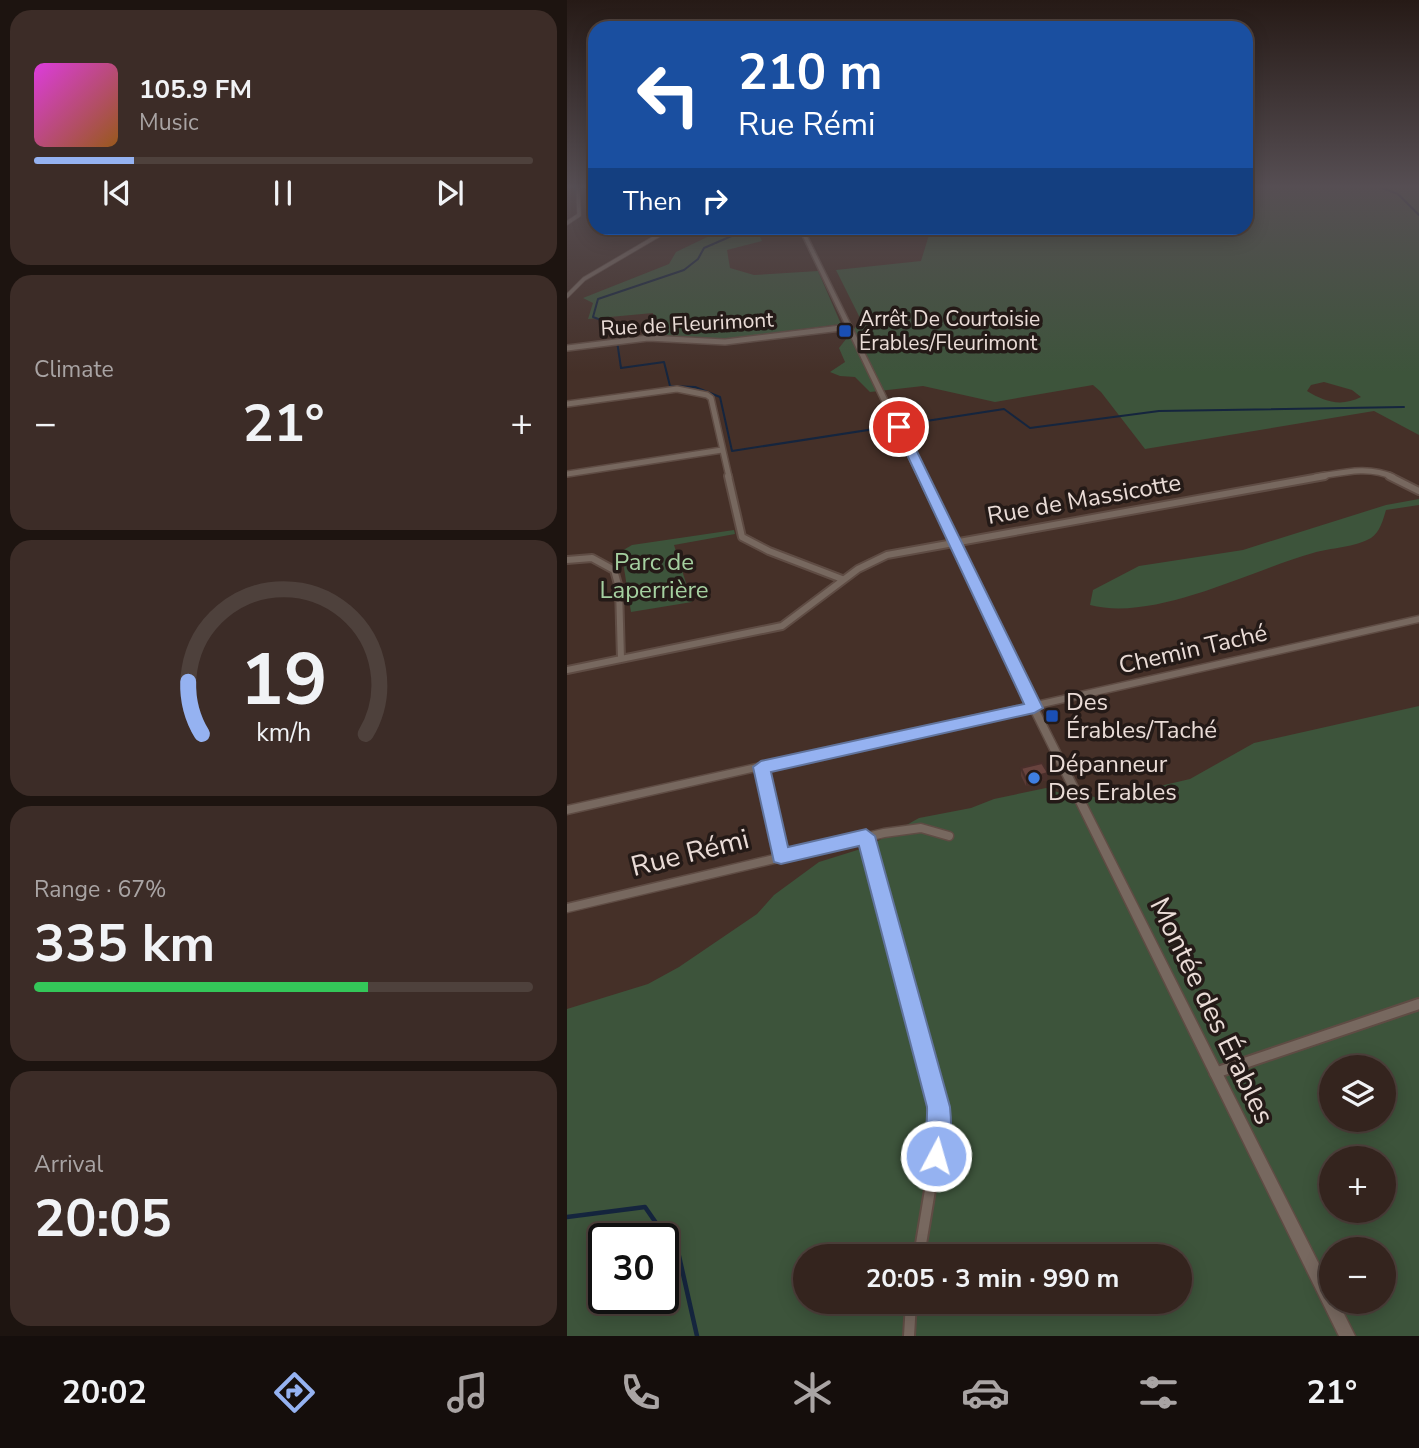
<!DOCTYPE html>
<meta charset="utf-8">
<style>
:root{--surface:#34241e;--page:#3c2c27;--text:#f1f3f6;--muted:#a9a4a4;--line:#4e413c;--accent:#95b2f1}
body{margin:0;font-family:"Nunito Sans",sans-serif;background:var(--page);color:var(--text);height:100vh;display:flex;flex-direction:column;font-size:26px;white-space:nowrap}
*{box-sizing:border-box;margin:0}
p{font-size:23px;color:var(--muted)}
.icon{flex:none;width:38px;height:38px;fill:none;stroke:currentColor;stroke-width:2;stroke-linecap:round;stroke-linejoin:round}
.map{position:relative;flex:1;overflow:hidden}
.sheet{display:flex;flex-direction:column;gap:10px;padding:10px;background:#1d1410;width:567px}
.sheet>*{flex:none}
.banner{position:absolute;left:21px;top:21px;width:665px;height:214px;border-radius:21px;box-shadow:0 4px 18px #0003,0 0 0 2px var(--line);background:#1a4fa0;color:#fff;overflow:hidden}
.tools{position:absolute;left:752px;top:1055px;display:grid;gap:14px}
.tools a{display:grid;place-items:center;width:77px;height:77px;border-radius:50%;background:var(--surface);box-shadow:0 4px 18px #0003,0 0 0 2px var(--line);font-size:35px}
.speed{position:absolute;left:21px;top:1223px;display:flex;gap:14px;font-size:35px;font-weight:700;text-align:center}
.speed>*{display:grid;place-content:center;width:91px;height:91px;border-radius:50%;background:var(--surface);box-shadow:0 4px 18px #0003,0 0 0 2px var(--line);line-height:1}
.speed .limit{border:4px solid #111;border-radius:10px;background:#fff;color:#111}
.pin{position:absolute;display:grid;place-items:center;width:60px;height:60px;color:#fff;margin:-30px;border:4px solid #fff;border-radius:50%;box-shadow:0 2px 7px #0007}
.me{position:absolute;width:77px;margin:-38px;rotate:6deg;stroke-linejoin:round;filter:drop-shadow(0 0 5px #0008)}
.turn{display:flex;align-items:center;gap:24px;height:147px;padding:0 35px;font-size:32px}
.turn .icon{width:91px;height:91px;stroke-width:2.5}
.turn b{display:block;font-size:49px;line-height:60px}
.then{display:flex;align-items:center;height:66px;padding:0 35px;background:#0003;gap:14px;font-size:26px}
.big{font-size:52px;font-weight:700;line-height:1.1}
.sheet .widget{flex:1;display:flex;flex-direction:column;justify-content:center;gap:10px;min-width:0;padding:0 24px;border-radius:21px;background:var(--page)}
.sheet .dial{align-items:center;gap:0}
.dial svg{height:182px;overflow:visible;fill:none;stroke:var(--line);stroke-width:7;stroke-linecap:round;text-anchor:middle}
.dial text{fill:var(--text);stroke:none}
.song{display:flex;align-items:center;gap:21px}
.cover{width:84px;height:84px;border-radius:10px;background:linear-gradient(135deg,hsl(300 70% 55%),hsl(30 70% 35%))}
.played{height:7px;border-radius:4px;background:linear-gradient(90deg,var(--accent) 20%,var(--line) 20%)}
.keys{display:flex;justify-content:space-around;direction:ltr}
.heat{display:flex;justify-content:space-between;align-items:center;font-size:38px;direction:ltr}
.charge{height:10px;border-radius:5px;background:linear-gradient(90deg,#34c759 67%,var(--line) 0)}
.trip{position:absolute;left:226px;top:1244px;width:399px;height:70px;border-radius:35px;background:var(--surface);box-shadow:0 4px 18px #0003,0 0 0 2px var(--line);font-weight:700;line-height:70px;text-align:center}
.tabs{display:flex;height:112px;justify-content:space-around;align-items:center;background:#150e0c;color:var(--muted)}
.tabs .icon{width:49px;height:49px}
.tabs .selected{color:var(--accent)}
.tabs b{font-size:32px;color:var(--text)}
main{display:flex;flex:1;min-height:0}
.map>svg:first-child{display:block}
.green{fill:#3d543b;fill-rule:evenodd}
.lines{fill:none;stroke-linecap:round;stroke-linejoin:round}
.stream-far1{stroke:#15253e;stroke-width:2}
.stream{stroke:#15253e;stroke-width:4.5}
.minor-far4-casing{stroke:#5f4c44;stroke-width:5}
.minor-far3-casing{stroke:#5f4c44;stroke-width:8}
.minor-far2-casing{stroke:#5f4c44;stroke-width:10}
.minor-far1-casing{stroke:#5f4c44;stroke-width:11}
.minor-casing{stroke:#5f4c44;stroke-width:14}
.tertiary-casing{stroke:#5f4c44;stroke-width:3}
.minor-far4{stroke:#77685f;stroke-width:3.5}
.minor-far3{stroke:#77685f;stroke-width:5}
.minor-far2{stroke:#77685f;stroke-width:6}
.minor-far1{stroke:#77685f;stroke-width:8}
.minor{stroke:#77685f;stroke-width:10}
.tertiary{fill:#77685f;fill-rule:evenodd}
.wall{fill:#593a35}
.shaded-wall{fill:#492f2b}
.building{fill:#68433e;stroke:#492f2b;stroke-width:2}
.route{fill:#95b2f1;stroke:#61749d;stroke-width:2}
.transit-dot{fill:#1a4fb4;stroke:#241a17;stroke-width:2.5}
.shop-dot{fill:#3f7fe0;stroke:#241a17;stroke-width:2.5}
.labels{text-anchor:middle;dominant-baseline:central;stroke-width:7;stroke-linejoin:round;paint-order:stroke}
.far-poi-label{font-size:21px;fill:#eadcd7;stroke:#241a17;text-anchor:start}
.far-street-label{font-size:21px;fill:#eadcd7;stroke:#241a17}
.street-label{font-size:24px;fill:#eadcd7;stroke:#241a17}
.park-label{font-size:24px;fill:#a5d0a0;stroke:#241a17}
.poi-label{font-size:24px;fill:#eadcd7;stroke:#241a17;text-anchor:start}
.near-street-label{font-size:28px;fill:#eadcd7;stroke:#241a17}
</style>
<main>
<section class="sheet">
<div class="widget">
<div class="song"><i class="cover"></i><div><b>105.9 FM</b><p>Music</p></div></div>
<div class="played"></div>
<div class="keys"><svg class="icon" aria-label="previous" viewBox="0 0 24 24"><path d="M18 5L8 12l10 7zM5 5v14"/></svg><svg class="icon" aria-label="pause" viewBox="0 0 24 24"><path d="M8 5v14M16 5v14"/></svg><svg class="icon" aria-label="next" viewBox="0 0 24 24"><path d="M6 5l10 7-10 7zM19 5v14"/></svg></div>
</div>
<div class="widget"><p>Climate</p>
<div class="heat"><a>−</a><b class="big">21°</b><a>+</a></div>
</div>
<div class="widget dial"><svg viewBox="0 0 100 80">
<path d="M14 69A42 42 0 1 1 86 69"/>
<path d="M14 69A42 42 0 0 1 8 46" stroke="#95b2f1"/>
<text x="50" y="56" font-size="32" font-weight="700">19</text>
<text x="50" y="72" font-size="11">km/h</text>
</svg></div>
<div class="widget"><p>Range · 67%</p><b class="big">335 km</b><div class="charge"></div></div>
<div class="widget"><p>Arrival</p><b class="big">20:05</b></div>
</section>
<div class="map">
<svg width="852" height="1336" viewBox="0 0 852 1336">
<rect width="100%" height="100%" fill="#453028"/>
<path class="green" d="M679 186H852V435L807 411 578 449 534 392 526 385 428 402 356 386 303 392 288 377 273 376 263 372 278 362 272 348 294 320 269 270 354 261 362 235 371 228H679ZM757 382 785 390 794 397C774 407 758 402 740 391L744 385Z
M159 228H250L193 237 195 241 160 250 163 268 187 275 251 271 274 324 144 341 74 336 86 323V313L21 319 26 303 16 298 102 264 109 252Z
M852 499V505L819 510C816 520 813 532 804 538 789 547 763 548 746 553 682 571 588 622 523 605L526 590 572 566 676 550 819 505Z
M167 530 168 534 107 545 125 602 64 612 56 562 46 556 65 545Z
M852 706V1336H0V1009L81 984 112 967 190 914 207 895 252 862 300 847 352 818 404 808 427 799 479 788 496 794H521L533 800 623 779 687 743ZM765 1068H817V1120H765ZM765 1158H817V1211H765ZM37 1239H96V1298H37ZM765 1250H817V1302H765ZM238 1256H612V1302H238Z"/>
<g class="lines">
<path class="stream-far1" d="M810 186 831 194 852 215
M183 228 137 248 131 259 117 270 31 299 26 317 50 326 58 336 50 341 54 368 97 362 103 386 128 387 153 397 165 451 437 409 463 428 592 411 837 407"/>
<path class="stream" d="M0 1217 78 1207 112 1256 130 1336"/>
<g class="minor-far4-casing">
<path id="minor-far4" d="M0 223 12 215 11 186
M0 296 17 279 104 228"/>
</g>
<g class="minor-far3-casing">
<path id="minor-far3" d="M0 348 81 338 158 342 282 327
M0 404 110 389 140 395 144 398 162 477
M0 474 155 450
M748 477C774 473 801 465 826 477"/>
</g>
<g class="minor-far2-casing">
<path id="minor-far2" d="M161 476 175 537 202 551 275 579
M822 476 852 491
M0 560 25 558 47 570 52 588 54 659
M0 670 215 626 291 569 320 555 758 476"/>
</g>
<g class="minor-far1-casing">
<path id="minor-far1" d="M194 767 214 856
M299 836 335 972
M0 908 317 833 354 828 382 836"/>
</g>
<g class="minor-casing">
<path id="minor" d="M335 970 371 1107 373 1130 352 1256
M648 1073 852 1004
M342 1336 344 1302"/>
</g>
<g class="tertiary-casing">
<path id="tertiary" d="M232 228H236L469 702 852 616V622L471 708 765 1290V1302H771L788 1336H772L463 709 0 814V806L460 704Z"/>
</g>
<use href="#minor-far4" class="minor-far4"/>
<use href="#minor-far3" class="minor-far3"/>
<use href="#minor-far2" class="minor-far2"/>
<use href="#minor-far1" class="minor-far1"/>
<use href="#minor" class="minor"/>
<use href="#tertiary" class="tertiary"/>
</g>
<path class="wall" d="M454 768 480 780 459 786 454 776Z"/>
<path class="shaded-wall" d="M481 773 480 780 459 786V779Z"/>
<path class="building" d="M475 763 481 773 459 779 454 768Z"/>
<linearGradient id="sky" x2="0" y2="1"><stop stop-color="#261a16"/><stop offset="0.5" stop-color="#564e53"/><stop offset="1" stop-color="#564e53" stop-opacity="0"/></linearGradient>
<rect width="852" height="373" fill="url(#sky)"/>
<path class="route" d="M332 423 338 427 476 708 467 713 204 772 221 847 299 829 308 836 383 1107C385 1127 385 1145 378 1164L369 1168 360 1164C355 1152 361 1123 360 1107L292 846 214 864 207 862 186 767 194 761 457 704 327 427Z"/>
<g class="transit-dot">
<rect x="271" y="324" width="14" height="14" rx="3.5"/>
<rect x="478" y="709" width="14" height="14" rx="3.5"/>
</g>
<circle class="shop-dot" cx="467" cy="778" r="7"/>
<g class="labels">
<g class="far-poi-label">
<text x="292" y="319">Arrêt De Courtoisie<tspan x="292" dy="24">Érables/Fleurimont</tspan></text>
</g>
<g class="far-street-label">
<text transform="translate(120 324) rotate(-3)">Rue de Fleurimont</text>
</g>
<g class="street-label">
<text transform="translate(517 499) rotate(-10)">Rue de Massicotte</text>
<text transform="translate(626 649) rotate(-13)">Chemin Taché</text>
</g>
<g class="park-label">
<text x="87" y="562">Parc de<tspan x="87" dy="28">Laperrière</tspan></text>
</g>
<g class="poi-label">
<text x="499" y="702">Des<tspan x="499" dy="28">Érables/Taché</tspan></text>
<text x="481" y="764">Dépanneur<tspan x="481" dy="28">Des Erables</tspan></text>
</g>
<g class="near-street-label">
<text transform="translate(123 853) rotate(-14)">Rue Rémi</text>
<text transform="translate(645 1011) rotate(64)">Montée des Érables</text>
</g>
</g>
</svg>
<div class="tools">
<a><svg class="icon" aria-label="layers" viewBox="0 0 24 24"><path d="M12 4l9 5-9 5-9-5zM3 14l9 5 9-5"/></svg></a>
<a>+</a>
<a>−</a>
</div>
<div class="speed"><div class="limit">30</div></div>
<div class="pin" style="left:332px;top:427px;background:#d93025"><svg class="icon" aria-label="arrive" viewBox="0 0 24 24"><path d="M6 21V4h12l-3 4 3 4H6"/></svg></div>
<svg class="me" style="left:369px;top:1156px" viewBox="-20 -20 40 40"><circle r="17" fill="#95b2f1" stroke="#fff" stroke-width="3"/><path d="M0-11L8 9 0 5-8 9z" fill="#fff"/></svg>
<div class="trip">20:05 · 3 min · 990 m</div>
<div class="banner">
<div class="turn"><svg class="icon" aria-label="left" viewBox="0 0 24 24"><path d="M17 20v-9H6M10 6l-5 5 5 5"/></svg><div><b>210 m</b>Rue Rémi</div></div>
<div class="then">Then<svg class="icon" aria-label="right" viewBox="0 0 24 24"><path d="M7 20v-9h11M14 6l5 5-5 5"/></svg></div>
</div>
</div>
</main>
<nav class="tabs">
<b>20:02</b>
<svg class="icon selected" aria-label="directions" viewBox="0 0 24 24"><path d="M12 3l9 9-9 9-9-9zM9 14v-3h6M13 9l2 2-2 2"/></svg>
<svg class="icon" aria-label="music" viewBox="0 0 24 24"><path d="M9 18V5l10-2v13"/><circle cx="6" cy="18" r="3"/><circle cx="16" cy="16" r="3"/></svg>
<svg class="icon" aria-label="phone" viewBox="0 0 24 24"><path d="M5 4h4l2 5-3 2q2 4 5 5l2-3 5 2v4C11 20 4 13 5 4z"/></svg>
<svg class="icon" aria-label="climate" viewBox="0 0 24 24"><path d="M12 3v18M4 7l16 10M4 17L20 7"/></svg>
<svg class="icon" aria-label="car" viewBox="0 0 24 24"><path d="M5 17H2v-5l4-1 3-4h7l3 4 3 1v5h-3M9 17h6M6 11h13"/><circle cx="7" cy="17" r="2"/><circle cx="17" cy="17" r="2"/></svg>
<svg class="icon" aria-label="filters" viewBox="0 0 24 24"><path d="M4 7h16M4 17h16"/><circle cx="9" cy="7" r="2"/><circle cx="15" cy="17" r="2"/></svg>
<b>21°</b>
</nav>
